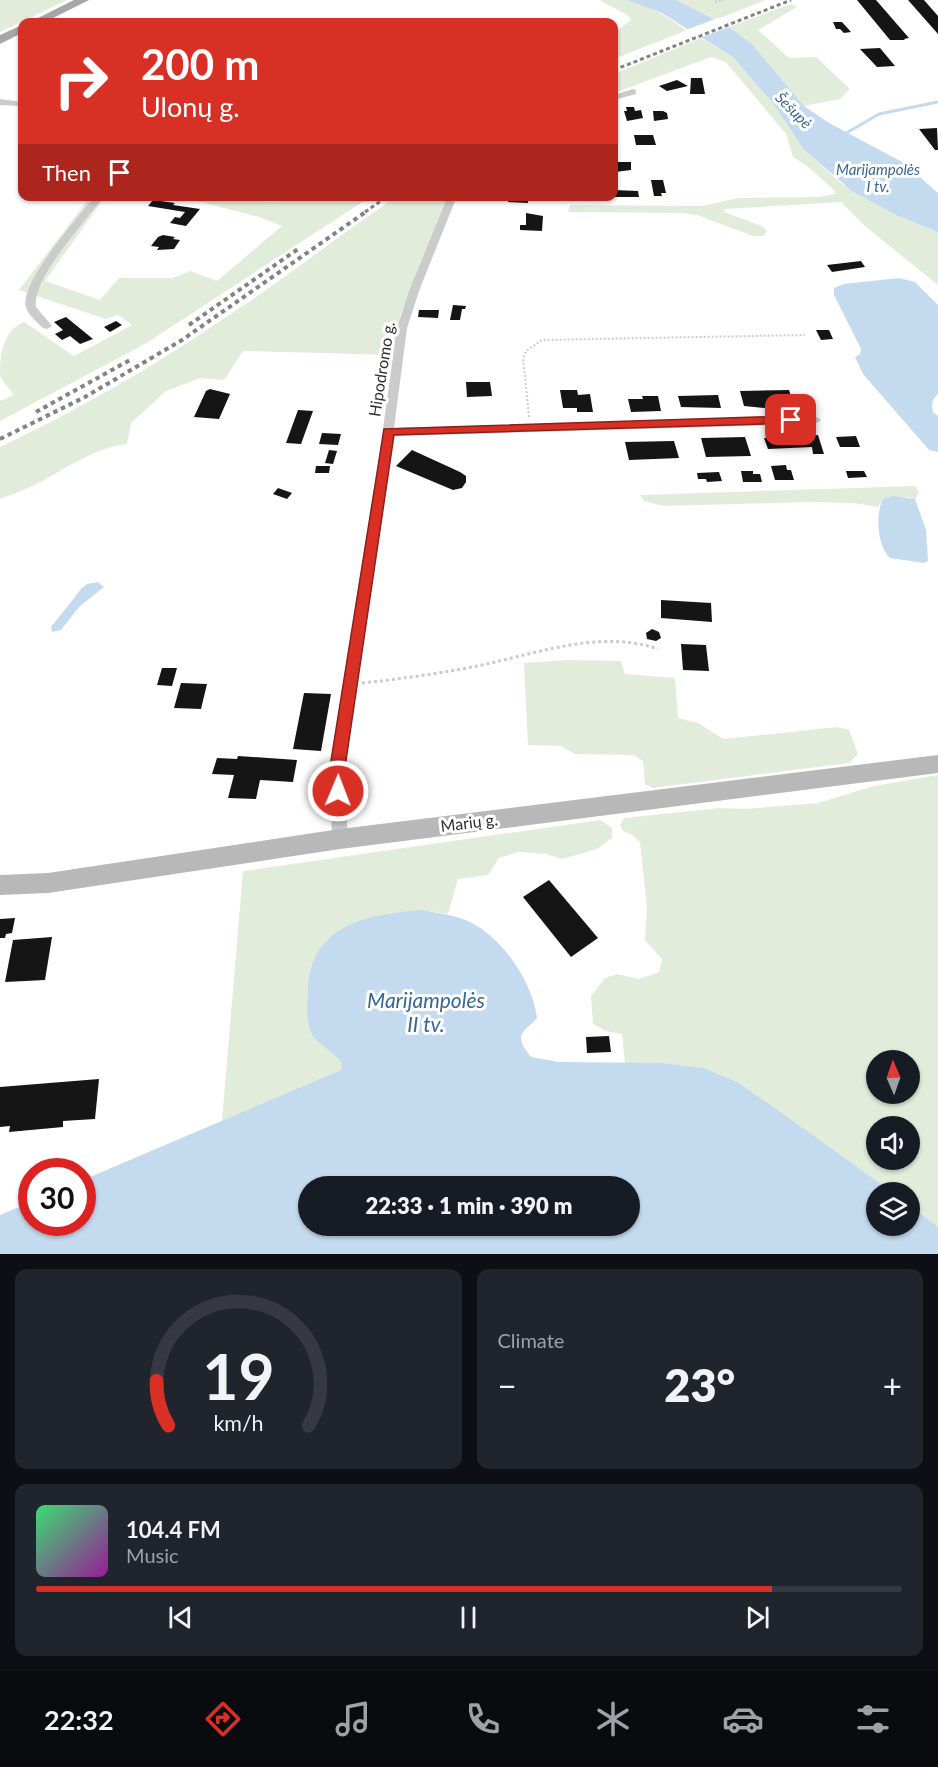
<!DOCTYPE html>
<meta charset="utf-8">
<style>
:root{--surface:#171b24;--page:#20242c;--text:#f1f3f6;--muted:#9ea1a6;--line:#363941;--accent:#d93025}
body{margin:0;font-family:Lato,sans-serif;background:var(--page);color:var(--text);height:100vh;display:flex;flex-direction:column;font-size:22px;white-space:nowrap}
*{box-sizing:border-box;margin:0}
p{font-size:20px;color:var(--muted)}
.icon{flex:none;width:33px;height:33px;fill:none;stroke:currentColor;stroke-width:2;stroke-linecap:round;stroke-linejoin:round}
.map{position:relative;height:1254px;overflow:hidden}
.side{display:flex;flex-direction:column;gap:15px;padding:15px;background:#0d0f14;flex:1}
.side>*{flex:none}
.hud{position:absolute;left:18px;top:18px;width:600px;height:183px;border-radius:12px;box-shadow:0 2px 4px #0004;background:#d93025;color:#fff;overflow:hidden}
.needle{width:39px;rotate:358deg}
.controls{position:absolute;left:866px;top:1050px;display:grid;gap:12px}
.controls a{display:grid;place-items:center;width:54px;height:54px;border-radius:50%;background:var(--surface);box-shadow:0 2px 4px #0004;font-size:30px}
.speed{position:absolute;left:18px;top:1158px;display:flex;gap:12px;font-size:30px;font-weight:700;text-align:center}
.speed>*{display:grid;place-content:center;width:78px;height:78px;border-radius:50%;background:var(--surface);box-shadow:0 2px 4px #0004;line-height:1}
.speed .limit{border:9px solid #d22;background:#fff;color:#111}
.pin{position:absolute;display:grid;place-items:center;width:51px;height:51px;color:#fff;margin:-26px;border-radius:12px;box-shadow:0 3px 9px #0006}
.me{position:absolute;width:66px;margin:-33px;rotate:1deg;stroke-linejoin:round;filter:drop-shadow(0 0 4px #0008)}
.turn{display:flex;align-items:center;gap:21px;height:126px;padding:0 24px;font-size:27px}
.turn .icon{width:78px;height:78px;stroke-width:2.5}
.turn b{display:block;font-size:42px;line-height:51px}
.then{display:flex;align-items:center;height:57px;padding:0 24px;background:#0003;gap:12px;font-size:22px}
.big{font-size:45px;font-weight:800;line-height:1.1}
.side .card{flex:1;display:flex;flex-direction:column;justify-content:center;gap:9px;min-width:0;padding:0 21px;border-radius:12px;background:var(--page)}
.side .dial{align-items:center;gap:0}
.dial svg{height:156px;overflow:visible;fill:none;stroke:var(--line);stroke-width:7;stroke-linecap:round;text-anchor:middle}
.dial text{fill:var(--text);stroke:none}
.song{display:flex;align-items:center;gap:18px}
.cover{width:72px;height:72px;border-radius:9px;background:linear-gradient(135deg,hsl(140 70% 55%),hsl(300 70% 35%))}
.played{height:6px;border-radius:3px;background:linear-gradient(90deg,var(--accent) 85%,var(--line) 85%)}
.keys{display:flex;justify-content:space-around;direction:ltr}
.heat{display:flex;justify-content:space-between;align-items:center;font-size:33px;direction:ltr}
.side .tiles{flex:1;display:grid;gap:15px;grid-template-columns:1fr 1fr}
.card:last-child{grid-column:span 2}
.trip{position:absolute;left:298px;top:1176px;width:342px;height:60px;border-radius:30px;background:var(--surface);box-shadow:0 2px 4px #0004;font-weight:800;line-height:60px;text-align:center}
.tabs{display:flex;height:96px;justify-content:space-around;align-items:center;background:#090b0e;color:var(--muted)}
.tabs .icon{width:42px;height:42px}
.tabs .current{color:var(--accent)}
.tabs b{font-size:27px;color:var(--text)}
.map>svg:first-child{display:block}
.green{fill:#e2ecda;fill-rule:evenodd}
.water{fill:#c4daee;fill-rule:evenodd}
.pier{fill:#fff}
.lines{fill:none;stroke-linecap:round;stroke-linejoin:round}
.stream{stroke:#c4daee;stroke-width:3}
.building{fill:#151515}
.path-far1{stroke:#cbcbcb;stroke-width:2;stroke-dasharray:2 2;stroke-linecap:butt}
.path{stroke:#cbcbcb;stroke-width:3;stroke-dasharray:3 3;stroke-linecap:butt}
.street{fill:#cbcbcb;fill-rule:evenodd}
.secondary{fill:#b8b8b8;fill-rule:evenodd}
.primary{fill:#a6a6a6;fill-rule:evenodd}
.rail-far1{stroke:#838383;stroke-width:3;stroke-dasharray:4 3;stroke-linecap:butt}
.rail{stroke:#838383;stroke-width:4;stroke-dasharray:4.5 4;stroke-linecap:butt}
.route{fill:#d93025;stroke:#8d1f18;stroke-width:1.5}
.labels{text-anchor:middle;dominant-baseline:central;stroke-width:6;stroke-linejoin:round;paint-order:stroke}
.far-water-label{font-size:15px;font-style:italic;fill:#366795;stroke:#fff}
.street-label{font-size:16px;fill:#2e2e2e;stroke:#fff}
.near-water-label{font-size:21px;font-style:italic;fill:#366795;stroke:#fff}
</style>
<div class="map">
<svg width="938" height="1254" viewBox="0 0 938 1254">
<rect width="100%" height="100%" fill="#fff"/>
<path class="green" d="M0 0H67L0 32Z
M599 0C608 0 618 0 627 0 650 3 668 19 687 30L614 59V33L631 20 629 16Z
M676 0H766L715 20Z
M791 4 797 7 758 30 789 58 816 57 850 89 840 99 804 106 752 44 729 27Z
M701 38 733 57 775 106 804 150 842 184 898 216 938 232V285L866 227 841 202 725 209 724 212 762 226 767 231 763 236H753L697 215 683 213 568 212 570 205 702 206 738 198 819 197 835 194V191L806 165 793 157 786 134 726 62 711 57 614 93V74Z
M90 197H105L45 281 100 300 119 278H173L190 271 217 281 282 226 259 217 181 197H249C261 204 282 204 294 197H370L145 344 0 421V401L14 395C10 389 2 381 0 375 0 353 4 330 24 322L74 356 132 325 118 315 106 319 19 290Z
M396 197H449L400 316 395 355 243 351 224 380 200 378 166 391 131 423 127 444C95 448 72 465 44 480 30 488 15 493 0 499V447C78 410 154 366 225 318 283 280 338 236 396 197Z
M915 486 919 493 915 499 908 497 883 499 878 507 854 503 810 502 663 506 644 501 640 495Z
M567 660 621 661 625 674 675 678 678 718 698 723 723 739 837 727 849 730 858 754 849 763 653 788 645 784 643 761 634 755 575 754 561 746 528 745 524 663Z
M938 775V1227L909 1205V1192H892L737 1083 661 1063 625 1064 622 1034 606 1031 593 1024 591 996 605 978 617 974 639 979 659 972 662 959 645 940 647 908 640 842 632 835 623 831 620 825 624 818 720 808 745 809 818 803 874 786ZM876 1060H909V1094H876ZM876 1126H909V1160H876Z
M600 820 612 828V838L597 849 562 859 546 854 518 852 499 858 488 875 458 879 448 914 421 910 322 1044 334 1052 342 1063 341 1070 222 1121 243 871Z"/>
<path class="water" d="M627 0H676L729 27 752 44 804 106 829 123 904 163 938 193V232L898 216 852 191 804 150 775 106 733 57 660 12Z
M899 278 915 282 938 305V394C932 400 931 404 933 412L938 416V452L929 450 863 374 855 357 860 354 861 349 834 295V288L844 284Z
M893 496 915 499 926 530 928 561 924 563 890 558C877 546 875 514 883 499Z
M98 582 104 587 79 607 61 630 52 632 51 627 82 588 87 584Z
M421 910C438 913 455 915 470 922 503 938 533 983 537 1018 522 1034 513 1034 531 1057L559 1062 661 1063 703 1068 737 1082 769 1104 892 1192H876V1226H909V1205L938 1227V1254H0V1215L31 1202 32 1222H82L83 1180 341 1070 342 1063C334 1052 319 1045 312 1035 306 1024 307 1006 308 994 308 925 365 915 421 910ZM309 1186H630V1226H309Z"/>
<path class="pier" d="M718 18 732 26 697 39 683 31Z"/>
<g class="lines">
<path class="stream" d="M843 135 879 114 938 102"/>
</g>
<path class="building" d="M857 0H876L909 38 904 39 905 40H890Z
M908 0H924L938 16V34Z
M833 22H842L851 32 844 33 840 29H836Z
M880 48 895 66 877 67 860 49Z
M691 78H702L705 94H690Z
M677 80 688 86 667 91 659 86Z
M626 107H634L635 111 641 110 643 118 627 121 624 111H627Z
M653 111H663L667 113 668 119 654 121Z
M937 128 938 150H935L919 129Z
M634 135H653L656 145H636Z
M614 162H631V170L615 172Z
M651 180H663L666 193H661L662 196H654Z
M614 190 638 191 639 197H614Z
M508 196H528V203L508 202Z
M153 200 175 203 173 205 200 209 186 226 170 223 175 217 180 218 185 212 148 206Z
M526 213 543 216 542 231 520 230V225H526Z
M163 235 175 237 173 239 180 240 174 249 157 250 159 247 151 246 158 237Z
M861 261 865 267 832 272 827 265Z
M453 305 466 306 465 309H462L460 320H450Z
M419 310H439L438 318 418 317Z
M66 317 93 339 80 344 70 336 62 340 55 334 63 330 54 322Z
M116 321 122 325 110 332 104 327Z
M816 330H829L833 339 821 340Z
M466 382H490L492 396 467 397Z
M210 389 230 394 219 419 194 417 206 391Z
M560 390H577L578 395 590 394 593 412H577V408H563Z
M789 390 794 405 774 406 775 409 744 406 740 391Z
M718 395 721 408 681 407 678 396Z
M642 396H658L661 411 631 412 628 399H643Z
M298 410 313 411 301 444 286 443Z
M322 433 341 434 338 445 319 444Z
M818 435 824 454H813L812 447 768 449 764 438Z
M856 436 860 447H840L836 437Z
M745 437 751 456 706 457 701 438Z
M674 441 679 458 629 460 625 442Z
M329 450 337 451 333 464 325 463Z
M412 450 460 472 466 476V482L462 488 453 490 396 466Z
M786 465 787 470H791L794 480H775L771 466Z
M316 466H330L329 473H315Z
M741 471H753V474H760L762 482H743Z
M846 471H864L867 477 848 478Z
M719 472 722 481 707 482 706 479H698L697 473Z
M278 488 292 493 287 499 273 494Z
M661 600 711 603 712 622 661 618Z
M652 629 659 632 661 638 656 641 647 639 646 633Z
M681 644 706 645 709 671 683 670Z
M162 668H177L172 686 157 685Z
M181 683 207 684 201 709 174 708Z
M304 693 331 694 321 751 293 749Z
M238 756 297 760 293 782 260 780 256 799 228 798 234 775 212 774 217 758 237 759Z
M549 880 598 938 571 957 523 897Z
M15 918 12 933 6 934 5 938H0V919Z
M52 937 45 980 5 982 13 940Z
M609 1036 611 1052 587 1053 586 1037Z
M99 1079 95 1119 63 1121V1127L9 1132 10 1126 0 1127V1087Z"/>
<g class="lines">
<path class="path-far1" d="M715 2 724 0
M529 417 523 358 526 351 542 340 805 335"/>
<path class="path" d="M362 683C399 679 436 674 472 667 531 656 598 628 658 649"/>
<path class="street" d="M633 89 636 90V94L614 100V95Z
M0 99 22 102V106L0 105Z
M95 196H104C87 220 31 279 36 307L52 326 47 329 43 328C37 322 28 315 26 307 19 283 79 216 95 196Z
M448 196H457L419 291 407 328 394 428 815 416 821 420 815 424 393 436 344 767 348 839 345 844 340 846 335 844 332 839 330 767 370 522 397 328 409 291Z"/>
<path class="secondary" d="M938 755V773L340 849 48 893 0 895V875L48 873 340 829Z"/>
<path class="primary" d="M74 0H89L45 22H30Z
M22 25V33L0 44V35Z"/>
<path class="rail-far1" d="M614 70 791 0
M365 212 388 196"/>
<path class="rail" d="M189 325 298 249
M36 412 130 360
M0 439 85 397 182 340 367 211"/>
</g>
<path class="route" d="M791 416 797 420 795 423 394 435 345 767 346 791 343 796 338 797 333 796 330 767 384 429Z"/>
<g class="labels">
<g class="far-water-label">
<text transform="translate(794 110) rotate(45)">Šešupė</text>
<text x="878" y="169">Marijampolės<tspan x="878" dy="17">I tv.</tspan></text>
</g>
<g class="street-label">
<text transform="translate(381 369) rotate(-81)">Hipodromo g.</text>
<text transform="translate(469 822) rotate(-7)">Marių g.</text>
</g>
<g class="near-water-label">
<text x="426" y="999">Marijampolės<tspan x="426" dy="24">II tv.</tspan></text>
</g>
</g>
</svg>
<div class="controls">
<a><svg class="needle" viewBox="-14 -14 28 28"><path d="M0-13l5 13h-10z" fill="#e53935"/><path d="M0 13l5-13h-10z" fill="#9ea1a6"/></svg></a>
<a><svg class="icon" aria-label="sound" viewBox="0 0 24 24"><path d="M4 9h4l5-4v14l-5-4H4zM17 9q2 3 0 6"/></svg></a>
<a><svg class="icon" aria-label="layers" viewBox="0 0 24 24"><path d="M12 4l9 5-9 5-9-5zM3 14l9 5 9-5"/></svg></a>
</div>
<div class="speed"><div class="limit">30</div></div>
<div class="pin" style="left:791px;top:420px;background:#d93025"><svg class="icon" aria-label="arrive" viewBox="0 0 24 24"><path d="M6 21V4h12l-3 4 3 4H6"/></svg></div>
<svg class="me" style="left:338px;top:791px" viewBox="-20 -20 40 40"><circle r="17" fill="#d93025" stroke="#fff" stroke-width="3"/><path d="M0-11L8 9 0 5-8 9z" fill="#fff"/></svg>
<div class="trip">22:33 · 1 min · 390 m</div>
<div class="hud">
<div class="turn"><svg class="icon" aria-label="right" viewBox="0 0 24 24"><path d="M7 20v-9h11M14 6l5 5-5 5"/></svg><div><b>200 m</b>Ulonų g.</div></div>
<div class="then">Then<svg class="icon" aria-label="arrive" viewBox="0 0 24 24"><path d="M6 21V4h12l-3 4 3 4H6"/></svg></div>
</div>
</div>
<section class="side">
<div class="tiles">
<div class="card dial"><svg viewBox="0 0 100 80">
<path d="M14 69A42 42 0 1 1 86 69"/>
<path d="M14 69A42 42 0 0 1 8 46" stroke="#d93025"/>
<text x="50" y="56" font-size="32" font-weight="700">19</text>
<text x="50" y="72" font-size="11">km/h</text>
</svg></div>
<div class="card"><p>Climate</p>
<div class="heat"><a>−</a><b class="big">23°</b><a>+</a></div>
</div>
<div class="card">
<div class="song"><i class="cover"></i><div><b>104.4 FM</b><p>Music</p></div></div>
<div class="played"></div>
<div class="keys"><svg class="icon" aria-label="previous" viewBox="0 0 24 24"><path d="M18 5L8 12l10 7zM5 5v14"/></svg><svg class="icon" aria-label="pause" viewBox="0 0 24 24"><path d="M8 5v14M16 5v14"/></svg><svg class="icon" aria-label="next" viewBox="0 0 24 24"><path d="M6 5l10 7-10 7zM19 5v14"/></svg></div>
</div>
</div>
</section>
<nav class="tabs">
<b>22:32</b>
<svg class="icon current" aria-label="directions" viewBox="0 0 24 24"><path d="M12 3l9 9-9 9-9-9zM9 14v-3h6M13 9l2 2-2 2"/></svg>
<svg class="icon" aria-label="music" viewBox="0 0 24 24"><path d="M9 18V5l10-2v13"/><circle cx="6" cy="18" r="3"/><circle cx="16" cy="16" r="3"/></svg>
<svg class="icon" aria-label="phone" viewBox="0 0 24 24"><path d="M5 4h4l2 5-3 2q2 4 5 5l2-3 5 2v4C11 20 4 13 5 4z"/></svg>
<svg class="icon" aria-label="climate" viewBox="0 0 24 24"><path d="M12 3v18M4 7l16 10M4 17L20 7"/></svg>
<svg class="icon" aria-label="car" viewBox="0 0 24 24"><path d="M5 17H2v-5l4-1 3-4h7l3 4 3 1v5h-3M9 17h6M6 11h13"/><circle cx="7" cy="17" r="2"/><circle cx="17" cy="17" r="2"/></svg>
<svg class="icon" aria-label="filters" viewBox="0 0 24 24"><path d="M4 7h16M4 17h16"/><circle cx="9" cy="7" r="2"/><circle cx="15" cy="17" r="2"/></svg>
</nav>
